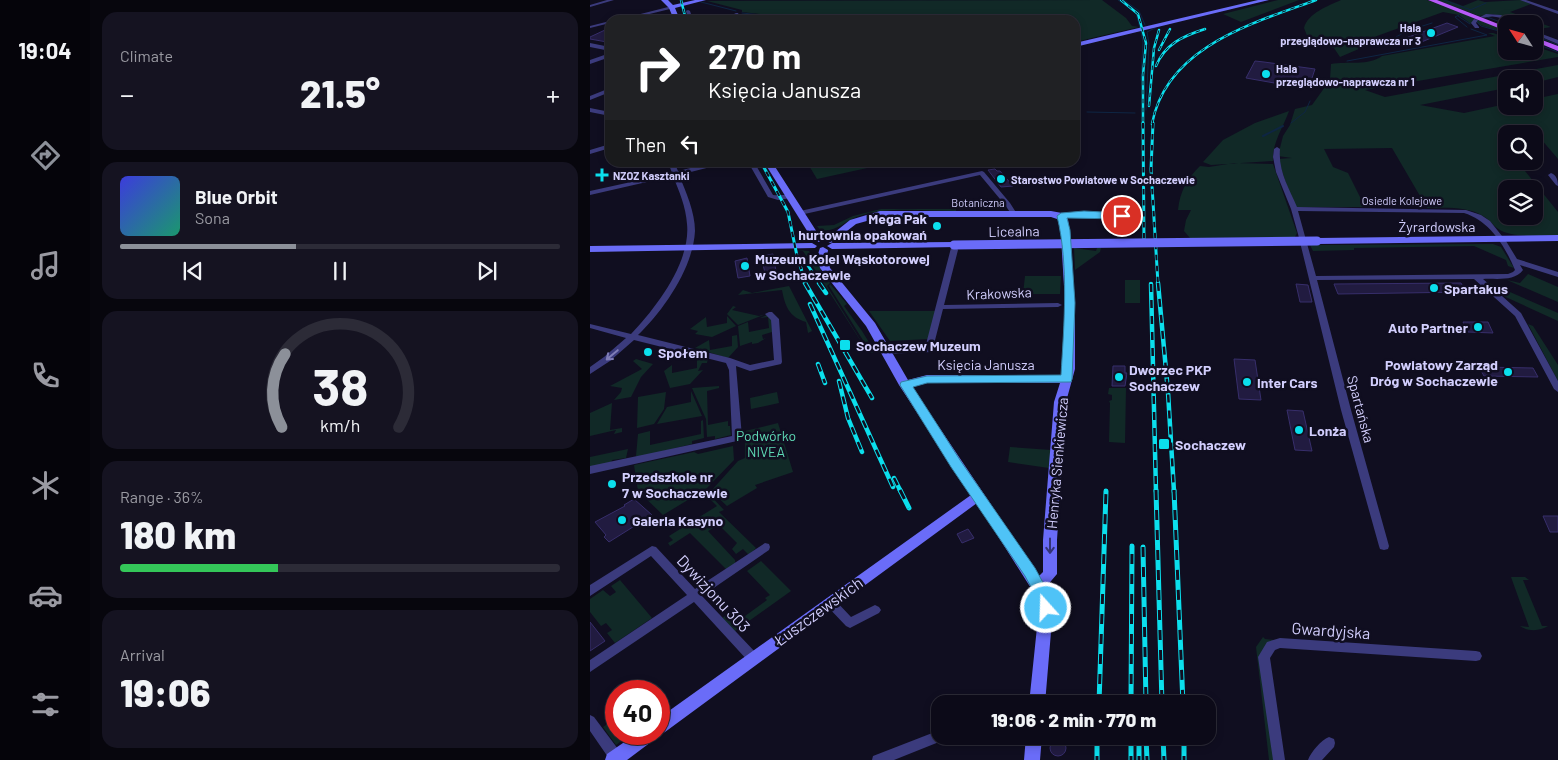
<!DOCTYPE html>
<meta charset="utf-8">
<style>
:root{--surface:#0c0a18;--page:#151321;--text:#f1f3f6;--muted:#9a9aa2;--line:#2c2b37;--accent:#8c9099}
body{margin:0;font-family:Barlow,sans-serif;background:var(--page);color:var(--text);height:100vh;display:flex;flex-direction:column;font-size:19px;white-space:nowrap}
*{box-sizing:border-box;margin:0}
p{font-size:16px;color:var(--muted)}
.icon{flex:none;width:28px;height:28px;fill:none;stroke:currentColor;stroke-width:2;stroke-linecap:round;stroke-linejoin:round}
.map{position:relative;flex:1;overflow:hidden}
.drawer{display:flex;flex-direction:column;gap:12px;padding:12px;background:#07060d;width:500px}
.drawer>*{flex:none}
.top-card{position:absolute;left:15px;top:15px;width:475px;height:152px;border-radius:15px;box-shadow:0 2px 8px #0003,0 0 0 1px var(--line);background:#202124;color:#fff;overflow:hidden}
.needle{width:32px;rotate:306deg}
.controls{position:absolute;left:908px;top:15px;display:grid;gap:10px}
.controls a{display:grid;place-items:center;width:45px;height:45px;border-radius:10px;background:var(--surface);box-shadow:0 2px 8px #0003,0 0 0 1px var(--line);font-size:25px}
.speed{position:absolute;left:15px;top:680px;display:flex;gap:10px;font-size:25px;font-weight:700;text-align:center}
.speed>*{display:grid;place-content:center;width:65px;height:65px;border-radius:50%;background:var(--surface);box-shadow:0 2px 8px #0003,0 0 0 1px var(--line);line-height:1}
.speed .limit{border:8px solid #d22;background:#fff;color:#111}
.pin{position:absolute;display:grid;place-items:center;width:42px;height:42px;color:#fff;margin:-21px;border:2px solid #fff;border-radius:50%;box-shadow:0 1px 5px #0007}
.me{position:absolute;width:55px;margin:-28px;rotate:340deg;stroke-linejoin:round;filter:drop-shadow(0 0 4px #0008)}
.turn{display:flex;align-items:center;gap:18px;height:105px;padding:0 20px;font-size:22px}
.turn .icon{width:65px;height:65px;stroke-width:2.5}
.turn b{display:block;font-size:35px;line-height:42px}
.then{display:flex;align-items:center;height:48px;padding:0 20px;background:#0003;gap:10px;font-size:19px}
.big{font-size:38px;font-weight:800;line-height:1.1}
.drawer .widget{flex:1;display:flex;flex-direction:column;justify-content:center;gap:8px;min-width:0;padding:0 18px;border-radius:15px;background:var(--page)}
.drawer .dial{align-items:center;gap:0}
.dial svg{height:130px;overflow:visible;fill:none;stroke:var(--line);stroke-width:7;stroke-linecap:round;text-anchor:middle}
.dial text{fill:var(--text);stroke:none}
.song{display:flex;align-items:center;gap:15px}
.cover{width:60px;height:60px;border-radius:8px;background:linear-gradient(135deg,hsl(240 70% 55%),hsl(160 70% 35%))}
.played{height:5px;border-radius:2px;background:linear-gradient(90deg,var(--accent) 40%,var(--line) 40%)}
.keys{display:flex;justify-content:space-around;direction:ltr}
.heat{display:flex;justify-content:space-between;align-items:center;font-size:28px;direction:ltr}
.charge{height:8px;border-radius:4px;background:linear-gradient(90deg,#34c759 36%,var(--line) 0)}
.trip{position:absolute;left:341px;top:695px;width:285px;height:50px;border-radius:15px;background:var(--surface);box-shadow:0 2px 8px #0003,0 0 0 1px var(--line);font-weight:800;line-height:50px;text-align:center}
main{display:flex;flex:1;min-height:0}
.tabs{display:flex;flex-direction:column;width:90px;justify-content:space-around;align-items:center;background:#05040a;color:var(--muted)}
.tabs .icon{width:35px;height:35px}
.tabs .selected{color:var(--accent)}
.tabs b{font-size:22px;color:var(--text)}
.map>svg:first-child{display:block}
.green{fill:#112927;fill-rule:evenodd}
.lines{fill:none;stroke-linecap:round;stroke-linejoin:round}
.stream-far1{stroke:#0e2543;stroke-width:1}
.stream{stroke:#0e2543;stroke-width:2}
.building{fill:#211b40;stroke:#372e6b}
.street{fill:#3b3b7d;fill-rule:evenodd}
.secondary{fill:#6a6cf8;fill-rule:evenodd}
.primary{fill:#b75bf8;fill-rule:evenodd}
.rail-far3-casing{stroke:#0bdfed;stroke-width:2.5}
.rail-far2-casing{stroke:#0bdfed;stroke-width:3}
.rail-far1-casing{stroke:#0bdfed;stroke-width:4.5}
.rail-casing{stroke:#0bdfed;stroke-width:5}
.rail-far3{stroke:#100e20;stroke-width:1;stroke-dasharray:4.5;stroke-linecap:butt}
.rail-far2{stroke:#100e20;stroke-width:2;stroke-dasharray:5.5;stroke-linecap:butt}
.rail-far1{stroke:#100e20;stroke-width:2.5;stroke-dasharray:8;stroke-linecap:butt}
.rail{stroke:#100e20;stroke-width:3;stroke-dasharray:10;stroke-linecap:butt}
.secondary-bridge{stroke:#6a6cf8;stroke-width:9}
.oneway{stroke:#7f7db7}
.oneway2{stroke:#343476}
.route{fill:#4fc3f7;stroke:#337fa1}
.poi-dot{fill:#0bdfed;stroke:#100e20;stroke-width:2}
.labels{text-anchor:middle;dominant-baseline:central;stroke-width:5;stroke-linejoin:round;paint-order:stroke}
.far-poi-label{font-size:11px;font-weight:bold;fill:#d2cefd;stroke:#100e20;text-anchor:start}
.far-street-label{font-size:11px;fill:#d2cefd;stroke:#100e20}
.poi-label{font-size:14px;font-weight:bold;fill:#d2cefd;stroke:#100e20;text-anchor:start}
.street-label{font-size:14px;fill:#d2cefd;stroke:#100e20}
.park-label{font-size:14px;fill:#5ed9b5;stroke:#100e20}
.near-street-label{font-size:16px;fill:#d2cefd;stroke:#100e20}
</style>
<main>
<nav class="tabs">
<b>19:04</b>
<svg class="icon selected" aria-label="directions" viewBox="0 0 24 24"><path d="M12 3l9 9-9 9-9-9zM9 14v-3h6M13 9l2 2-2 2"/></svg>
<svg class="icon" aria-label="music" viewBox="0 0 24 24"><path d="M9 18V5l10-2v13"/><circle cx="6" cy="18" r="3"/><circle cx="16" cy="16" r="3"/></svg>
<svg class="icon" aria-label="phone" viewBox="0 0 24 24"><path d="M5 4h4l2 5-3 2q2 4 5 5l2-3 5 2v4C11 20 4 13 5 4z"/></svg>
<svg class="icon" aria-label="climate" viewBox="0 0 24 24"><path d="M12 3v18M4 7l16 10M4 17L20 7"/></svg>
<svg class="icon" aria-label="car" viewBox="0 0 24 24"><path d="M5 17H2v-5l4-1 3-4h7l3 4 3 1v5h-3M9 17h6M6 11h13"/><circle cx="7" cy="17" r="2"/><circle cx="17" cy="17" r="2"/></svg>
<svg class="icon" aria-label="filters" viewBox="0 0 24 24"><path d="M4 7h16M4 17h16"/><circle cx="9" cy="7" r="2"/><circle cx="15" cy="17" r="2"/></svg>
</nav>
<section class="drawer">
<div class="widget"><p>Climate</p>
<div class="heat"><a>−</a><b class="big">21.5°</b><a>+</a></div>
</div>
<div class="widget">
<div class="song"><i class="cover"></i><div><b>Blue Orbit</b><p>Sona</p></div></div>
<div class="played"></div>
<div class="keys"><svg class="icon" aria-label="previous" viewBox="0 0 24 24"><path d="M18 5L8 12l10 7zM5 5v14"/></svg><svg class="icon" aria-label="pause" viewBox="0 0 24 24"><path d="M8 5v14M16 5v14"/></svg><svg class="icon" aria-label="next" viewBox="0 0 24 24"><path d="M6 5l10 7-10 7zM19 5v14"/></svg></div>
</div>
<div class="widget dial"><svg viewBox="0 0 100 80">
<path d="M14 69A42 42 0 1 1 86 69"/>
<path d="M14 69A42 42 0 0 1 16 24" stroke="#8c9099"/>
<text x="50" y="56" font-size="32" font-weight="700">38</text>
<text x="50" y="72" font-size="11">km/h</text>
</svg></div>
<div class="widget"><p>Range · 36%</p><b class="big">180 km</b><div class="charge"></div></div>
<div class="widget"><p>Arrival</p><b class="big">19:06</b></div>
</section>
<div class="map">
<svg width="968" height="760" viewBox="0 0 968 760">
<rect width="100%" height="100%" fill="#100e20"/>
<path class="green" d="M512 0 536 18 542 26 549 27 485 42V20H224L152 12V10L117 1Z
M688 0H709L651 22 633 14Z
M751 0H837L916 30V33L890 25 885 20 881 24 869 15 853 12 787 36 771 48 750 57 744 48 720 43 714 28C718 13 738 6 751 0Z
M846 0H857L873 6 888 0 895 2 931 0 941 4 920 12 961 27 944 30V24H928L903 14 889 16Z
M898 33H903L916 37V51H944V46L968 54V57L775 90 795 97 968 65V77L944 83V79H916V88L830 105 874 113 916 104V106H944V99L968 94V159L939 125H927L934 134H916V161H927L968 212V235C951 235 931 238 914 232 905 229 901 220 893 216 876 206 856 208 837 208L802 148 734 149 743 167 758 173 775 207H704L688 159 702 158 688 156 693 136 700 125 705 109 722 105 740 80 741 64C757 61 779 66 792 56L905 36ZM916 189H944V216H916Z
M699 111C693 128 682 143 683 161L621 165 613 162 633 140 665 123Z
M226 163 300 162V163L227 179 218 164Z
M644 163 683 164 707 233 705 237 600 238 594 231 596 220 601 210H588C590 191 597 179 610 166L619 167Z
M291 209H366V211C334 211 299 206 269 216 254 221 246 233 230 230L227 226 244 225 263 216Z
M903 244 911 247 924 268 918 266 916 260 884 246 764 248V250L723 251 720 245Z
M484 248 506 251 507 248H511L510 252 485 270Z
M208 250 219 251 240 283 237 286 279 354 213 251Z
M938 274 968 287V302L917 280 930 283Z
M435 276H471L470 294H433Z
M535 280H550V303H535Z
M897 282 968 313V321L909 294Z
M240 284 257 304 254 306 272 331 285 352 281 353 239 286Z
M199 286 222 331 218 333 216 322C199 317 195 306 192 290L148 295 153 290 162 293Z
M143 306 146 307 142 310 169 316 176 314 148 325 137 314Z
M279 311H346L339 339 300 341Z
M177 315 181 318 182 332 172 335 173 339 176 338 168 343 162 344V342L150 346 148 326 158 322 159 332 179 328 178 317 170 318Z
M137 316 146 326 122 337 105 334 108 331 100 329 116 317 117 327 137 323Z
M938 324 943 326 968 365V381Z
M147 335 148 347 138 358 105 348 119 340 120 350 142 346V336Z
M107 356 118 358 117 363H112L108 371 113 370 100 384 80 388 74 371 82 365V373L107 368Z
M46 359 63 364 51 377 41 397 24 400 31 392 32 388 20 386 52 369 43 361Z
M129 386V388L117 391 118 425 138 421V426H140L141 435 125 439V436L117 437 116 419 102 388Z
M519 388H536L535 443 519 442 520 403 519 401 522 400V395L518 394Z
M101 391 112 416 67 424 77 407 101 402Z
M76 392 74 409 64 424 47 428 48 397Z
M187 392 189 403 161 409 160 398Z
M22 403 20 430 32 428V432L24 434 26 430 0 436V413Z
M113 420 114 438 102 441V444L49 457 46 456 48 434 60 431V445L111 434V421Z
M188 423 203 472 165 485 167 488 137 506 121 491 148 461 155 458V431Z
M143 446 144 460 116 489 73 515 48 491 44 465 104 452 108 454Z
M420 447 461 450 459 468 418 462Z
M38 449 36 458 22 460 21 463 0 467V457Z
M114 493H118L134 510 129 512 166 548 159 555 153 549 146 554 142 549 147 543 129 525 118 531 145 560V564L137 570 100 533 80 546 78 543 83 540 79 536 127 506Z
M171 561 201 591 145 631 132 618 135 616 144 624 177 600 175 598 180 595 157 571Z
M921 577H935L939 580H933L952 626H958C950 631 939 632 930 626L939 627Z
M30 580 62 618 25 643 17 633 22 630 16 623 11 626 0 612V599L13 590 20 596 26 592 21 586Z
M673 637 675 639 684 640 676 646 685 760H679L666 647Z
M26 718V734H37L38 736 26 745 13 727Z"/>
<g class="lines">
<path class="stream-far1" d="M528 0 546 13 550 28
M534 0 549 11 555 25
M854 0 881 10
M111 2 146 11
M96 10 99 20
M880 10 896 3
M152 13 218 20
M869 15 865 17 877 27
M868 16 880 24
M897 17 916 24
M887 22 891 26 916 33
M551 32 553 42 551 80
M944 35 968 45
M806 37 817 31 842 23
M944 43 968 52
M757 61 897 35 881 29
M556 110 559 44 557 32 565 28
M485 112H489
M497 112 545 113
M701 123 715 112 720 101"/>
<path class="stream" d="M673 136 693 126"/>
</g>
<path class="building" d="M857 23 868 27 829 43 816 38Z
M15 30 20 31V41L17 42 0 39V37Z
M665 61 674 62 725 69 720 84 692 80 690 84 656 78Z
M405 169 407 171H410L423 186 411 187 398 170Z
M183 254 186 271 175 273 171 256Z
M157 258 160 276 148 278 145 261Z
M871 283 876 292 748 294 744 284Z
M706 284 718 285 722 302H710Z
M873 322H898L903 333 878 332Z
M644 359 665 360 671 400 649 399Z
M523 366H535V373H537L535 386H522Z
M889 367 943 368 948 377 894 376Z
M697 410 713 411 722 451 705 450Z
M44 499 62 515 19 542 14 537 16 535 5 522 35 506 34 505Z
M953 516H968V532H960Z
M378 529 384 538 372 543 367 534Z
M0 622 15 641 0 651Z
M460 748a8 8 0 1 1 16 0a8 8 0 1 1-16 0Z"/>
<g class="lines">
<path class="street" d="M17 0H24L0 7V5Z
M930 0H936L968 11V14Z
M82 6H84V8L35 20H27Z
M98 10 100 11 103 20H99L96 11Z
M146 13H148L151 20H147L144 14Z
M896 14 911 15 929 24C920 24 914 18 906 17 900 15 895 19 890 17Z
M197 18H201V20H197Z
M884 19 888 20 886 23 889 27V28H885L881 23Z
M20 21V23L0 28V26Z
M944 31 968 40V44L944 34Z
M0 43 20 47V51L0 47Z
M20 53V57L0 64V60Z
M20 88V92L0 100V96Z
M0 108 20 112V116L0 112Z
M20 144V148L0 154V150Z
M687 147 690 149C688 171 699 188 707 207L876 210 891 215 900 221 916 241 927 259 968 272V277L930 265 933 270C924 282 906 278 893 279L931 313 968 381V392L964 389 925 316 884 279 727 280 761 410 799 546 798 549 794 550 790 549 789 546 751 410 708 234 701 209 686 172 683 157 684 149ZM708 211 874 213C900 221 915 246 925 270L923 272 918 274 726 276Z
M78 162H84L88 171 126 162H140L89 175C96 192 105 212 105 231 103 268 74 310 48 335L140 358 160 365 184 360 181 320 175 314 179 312H182L189 319 192 362 191 364 160 371 146 366 152 437 147 441 0 474V466L142 436 139 370 136 363 44 340 20 361 0 374V367L14 357 36 338 0 328V324L41 334C66 308 101 262 97 224 96 207 89 191 83 176L0 195V191L82 173Z
M158 162H164L183 195C189 196 195 194 201 196V198L188 200 178 197Z
M392 171 394 172 420 203 427 214 426 215H422L415 205 390 175 210 215 207 213 210 211Z
M961 173C967 175 968 181 968 186L966 185 958 175Z
M494 212 544 215 547 217 544 219 494 216 471 218 468 216 471 214Z
M361 248H367L368 250 354 305 468 303 472 305 468 307 353 309 342 352 293 354 292 352 293 350 296 349 335 348Z
M175 543 179 544 180 547 179 550 112 596 167 654 169 658 167 662 163 663 159 662 104 602 0 672V660L97 595 61 556 0 596V585L62 546 66 547 105 589Z
M240 597 244 599 261 617 285 605 289 607 291 610 289 613 260 628 256 626 236 605 234 602 236 599Z
M690 638 886 651 890 652 892 656 890 660 886 661 690 648 685 650 680 658 695 760H683L668 657 677 642Z
M0 715 4 717 31 753 32 757 31 760H20L0 731Z
M350 730V736H356L354 740 304 760H282L283 756Z
M739 737 744 739 745 743 744 747 732 760H718C721 752 731 740 739 737Z"/>
<path class="secondary" d="M71 0H78L83 5 105 0H116L85 8 90 20H84L79 8Z
M668 0H679L485 47V43Z
M174 162H182L232 240 230 242H224Z
M290 211H461L472 213 478 219 485 303V369L476 402 467 540V574L456 587 463 608 455 704H439L449 608 444 593 387 503 75 732 69 735 67 734 65 739 37 760H15L17 754 46 734H69V718L381 495 309 385 276 326 230 268 227 257 230 248 233 247 238 250 237 257 240 268 285 323 318 380 337 375H472L473 369 475 303 470 220 461 217H291L266 224 243 242 240 243 235 240 260 220ZM337 383H470L464 402 453 540V572L449 576 322 387Z
M968 235V241L727 244 722 241 727 238Z
M364 242 369 245 367 247 242 249 237 246 242 243Z
M222 243 227 246 225 248 0 252V246Z
M436 736H452L450 760H434Z"/>
<path class="primary" d="M838 0H847L916 27V31Z
M944 37 968 46V51L944 41Z"/>
<g class="rail-far3-casing">
<path id="rail-far3" d="M91 0 96 20
M531 0 548 14 556 43 553 75V124
M569 50 580 29
M566 66C575 44 593 36 615 29
M559 106 564 48 569 30
M562 124C576 47 663 23 726 0"/>
</g>
<g class="rail-far2-casing">
<path id="rail-far2" d="M553 123 554 241
M563 123 561 169 568 284
M171 162 198 212 207 256 216 284
M215 261 230 284"/>
</g>
<g class="rail-far1-casing">
<path id="rail-far1" d="M215 283 282 398
M229 283 236 293
M568 283 578 392 584 492
M561 284 566 492
M220 304 303 487
M228 364 235 383
M249 381 258 418 272 452
M304 478 311 492"/>
</g>
<g class="rail-casing">
<path id="rail" d="M310 490 319 508
M566 490 572 704
M584 490 593 704
M553 547 556 704
M509 704 516 491
M541 704 542 546
M507 736V760
M541 736V760
M549 736V760
M556 736 557 760
M573 736 574 760
M594 736V760"/>
</g>
<use href="#rail-far3" class="rail-far3"/>
<use href="#rail-far2" class="rail-far2"/>
<use href="#rail-far1" class="rail-far1"/>
<use href="#rail" class="rail"/>
<path class="secondary-bridge" d="M364 245 727 241"/>
</g>
<defs><path id="oneway-shaft" d="M-6 0H5M1.5-3L5.5 0L1.5 3" fill="none" stroke-width="1.6" stroke-linecap="round" stroke-linejoin="round" transform="scale(1.25)"/></defs>
<use class="oneway" href="#oneway-shaft" transform="translate(22 355) rotate(140)"/>
<use class="oneway2" href="#oneway-shaft" transform="translate(460 546) rotate(90)"/>
<path class="route" d="M494 211 532 213 537 216 532 219 477 218 480 230 485 303 482 379 481 382 337 383 323 387 370 460 445 568 461 597 463 608 461 612 456 614 451 612 447 598 435 576 361 467 310 385 311 382 337 376 471 375C474 325 479 265 467 216L471 213Z"/>
<g class="poi-dot">
<circle cx="841" cy="33" r="5"/>
<circle cx="676" cy="74" r="5"/>
<path d="M9.5 167.5h5v5h5v5h-5v5h-5v-5h-5v-5h5z"/>
<circle cx="411" cy="179" r="5"/>
<circle cx="347" cy="226" r="5"/>
<circle cx="155" cy="266" r="5"/>
<circle cx="844" cy="288" r="5"/>
<circle cx="888" cy="327" r="5"/>
<rect x="249" y="339" width="12" height="12" rx="2.5"/>
<circle cx="58" cy="352" r="5"/>
<circle cx="918" cy="372" r="5"/>
<circle cx="529" cy="377" r="5"/>
<circle cx="657" cy="382" r="5"/>
<circle cx="709" cy="430" r="5"/>
<rect x="568" y="438" width="12" height="12" rx="2.5"/>
<circle cx="22" cy="484" r="5"/>
<circle cx="32" cy="520" r="5"/>
</g>
<g class="labels">
<g class="far-poi-label">
<text x="831" y="27" text-anchor="end">Hala<tspan x="831" dy="13">przeglądowo-naprawcza nr 3</tspan></text>
<text x="686" y="68">Hala<tspan x="686" dy="13">przeglądowo-naprawcza nr 1</tspan></text>
<text x="23" y="175">NZOZ Kasztanki</text>
<text x="421" y="179">Starostwo Powiatowe w Sochaczewie</text>
</g>
<g class="far-street-label">
<text x="812" y="200">Osiedle Kolejowe</text>
<text x="388" y="202">Botaniczna</text>
</g>
<g class="poi-label">
<text x="337" y="218" text-anchor="end">Mega Pak<tspan x="337" dy="16">hurtownia opakowań</tspan></text>
<text x="165" y="258">Muzeum Kolei Wąskotorowej<tspan x="165" dy="16">w Sochaczewie</tspan></text>
<text x="854" y="288">Spartakus</text>
<text x="878" y="327" text-anchor="end">Auto Partner</text>
<text x="266" y="345">Sochaczew Muzeum</text>
<text x="68" y="352">Społem</text>
<text x="908" y="364" text-anchor="end">Powiatowy Zarząd<tspan x="908" dy="16">Dróg w Sochaczewie</tspan></text>
<text x="539" y="369">Dworzec PKP<tspan x="539" dy="16">Sochaczew</tspan></text>
<text x="667" y="382">Inter Cars</text>
<text x="719" y="430">Lonża</text>
<text x="585" y="444">Sochaczew</text>
<text x="32" y="476">Przedszkole nr<tspan x="32" dy="16">7 w Sochaczewie</tspan></text>
<text x="42" y="520">Galeria Kasyno</text>
</g>
<g class="street-label">
<text x="847" y="226">Żyrardowska</text>
<text transform="translate(424 231) rotate(-1)">Licealna</text>
<text transform="translate(409 293) rotate(-2)">Krakowska</text>
<text x="396" y="364">Księcia Janusza</text>
<text transform="translate(771 409) rotate(75)">Spartańska</text>
<text transform="translate(467 463) rotate(-85)">Henryka Sienkiewicza</text>
</g>
<g class="park-label">
<text x="176" y="435">Podwórko<tspan x="176" dy="16">NIVEA</tspan></text>
</g>
<g class="near-street-label">
<text transform="translate(124 593) rotate(47)">Dywizjonu 303</text>
<text transform="translate(228 611) rotate(-36)">Łuszczewskich</text>
<text transform="translate(741 630) rotate(4)">Gwardyjska</text>
</g>
</g>
</svg>
<div class="controls">
<a><svg class="needle" viewBox="-14 -14 28 28"><path d="M0-13l5 13h-10z" fill="#e53935"/><path d="M0 13l5-13h-10z" fill="#9a9aa2"/></svg></a>
<a><svg class="icon" aria-label="sound" viewBox="0 0 24 24"><path d="M4 9h4l5-4v14l-5-4H4zM17 9q2 3 0 6"/></svg></a>
<a><svg class="icon" aria-label="search" viewBox="0 0 24 24"><circle cx="10" cy="10" r="6"/><path d="M15 15l6 6"/></svg></a>
<a><svg class="icon" aria-label="layers" viewBox="0 0 24 24"><path d="M12 4l9 5-9 5-9-5zM3 14l9 5 9-5"/></svg></a>
</div>
<div class="speed"><div class="limit">40</div></div>
<div class="pin" style="left:532px;top:216px;background:#d93025"><svg class="icon" aria-label="arrive" viewBox="0 0 24 24"><path d="M6 21V4h12l-3 4 3 4H6"/></svg></div>
<svg class="me" style="left:456px;top:608px" viewBox="-20 -20 40 40"><circle r="17" fill="#4fc3f7" stroke="#fff" stroke-width="3"/><path d="M0-11L8 9 0 5-8 9z" fill="#fff"/></svg>
<div class="trip">19:06 · 2 min · 770 m</div>
<div class="top-card">
<div class="turn"><svg class="icon" aria-label="right" viewBox="0 0 24 24"><path d="M7 20v-9h11M14 6l5 5-5 5"/></svg><div><b>270 m</b>Księcia Janusza</div></div>
<div class="then">Then<svg class="icon" aria-label="left" viewBox="0 0 24 24"><path d="M17 20v-9H6M10 6l-5 5 5 5"/></svg></div>
</div>
</div>
</main>
